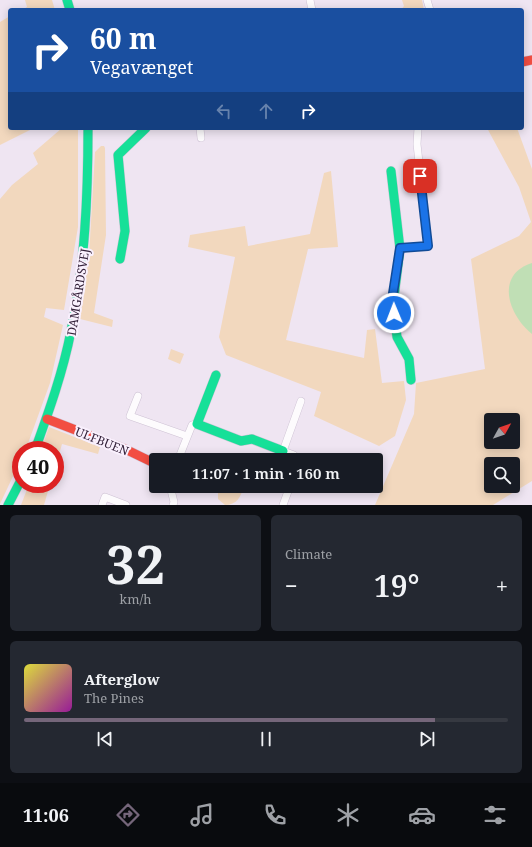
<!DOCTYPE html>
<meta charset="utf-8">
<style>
:root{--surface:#171b24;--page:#242831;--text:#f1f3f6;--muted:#9ea1a6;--line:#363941;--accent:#75667a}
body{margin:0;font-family:"Noto Serif",serif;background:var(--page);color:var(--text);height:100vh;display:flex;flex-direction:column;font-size:15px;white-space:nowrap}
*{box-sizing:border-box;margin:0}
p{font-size:13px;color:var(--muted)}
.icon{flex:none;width:22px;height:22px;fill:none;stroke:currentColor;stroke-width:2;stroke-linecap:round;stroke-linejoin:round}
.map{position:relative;height:505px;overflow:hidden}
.drawer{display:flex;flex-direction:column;gap:10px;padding:10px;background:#0d0f14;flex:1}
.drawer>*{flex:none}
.banner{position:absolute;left:8px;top:8px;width:516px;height:122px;border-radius:4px;box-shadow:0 2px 10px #0003;background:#1a4fa0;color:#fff;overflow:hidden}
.needle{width:26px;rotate:50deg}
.buttons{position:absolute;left:484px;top:413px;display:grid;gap:8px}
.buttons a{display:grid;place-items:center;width:36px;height:36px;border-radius:4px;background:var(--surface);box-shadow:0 2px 10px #0003;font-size:20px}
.speed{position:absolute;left:12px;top:441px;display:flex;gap:8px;font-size:20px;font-weight:700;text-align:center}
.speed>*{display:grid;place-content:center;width:52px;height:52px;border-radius:50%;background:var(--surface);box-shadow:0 2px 10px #0003;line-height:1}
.speed .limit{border:6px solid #d22;background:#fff;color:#111}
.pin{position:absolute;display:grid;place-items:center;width:34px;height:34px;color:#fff;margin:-17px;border-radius:8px;box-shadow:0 2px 6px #0006}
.me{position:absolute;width:44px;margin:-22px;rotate:359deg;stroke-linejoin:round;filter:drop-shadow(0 0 3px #0008)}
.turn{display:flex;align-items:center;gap:14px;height:84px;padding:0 16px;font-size:18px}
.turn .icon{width:52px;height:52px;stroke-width:2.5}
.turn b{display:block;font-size:28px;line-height:34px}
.lanes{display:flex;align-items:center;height:38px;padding:0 16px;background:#0003;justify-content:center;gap:20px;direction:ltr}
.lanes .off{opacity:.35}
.big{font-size:30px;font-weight:600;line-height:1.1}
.drawer .card{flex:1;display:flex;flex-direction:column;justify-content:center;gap:6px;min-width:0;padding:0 14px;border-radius:6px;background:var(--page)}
.drawer .dial{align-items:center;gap:0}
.dial b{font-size:52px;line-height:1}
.song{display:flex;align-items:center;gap:12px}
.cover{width:48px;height:48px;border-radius:6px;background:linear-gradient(135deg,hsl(60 70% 55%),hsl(300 70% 35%))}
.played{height:4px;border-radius:2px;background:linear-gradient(90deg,var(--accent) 85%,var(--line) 85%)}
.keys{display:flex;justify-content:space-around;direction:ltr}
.heat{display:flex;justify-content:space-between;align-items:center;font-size:22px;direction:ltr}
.drawer .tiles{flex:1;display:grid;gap:10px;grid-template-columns:1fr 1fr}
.card:last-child{grid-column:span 2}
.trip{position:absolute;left:149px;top:453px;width:234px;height:40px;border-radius:4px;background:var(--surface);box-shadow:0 2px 10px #0003;font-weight:600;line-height:40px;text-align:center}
.tab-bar{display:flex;height:64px;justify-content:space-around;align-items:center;background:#090b0e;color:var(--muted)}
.tab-bar .icon{width:28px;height:28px}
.tab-bar .current{color:var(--accent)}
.tab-bar b{font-size:18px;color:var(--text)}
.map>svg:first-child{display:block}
.green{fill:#f2d8be;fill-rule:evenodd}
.water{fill:#c0dfb5}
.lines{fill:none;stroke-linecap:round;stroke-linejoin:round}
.street-casing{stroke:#cfc3d5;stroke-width:8}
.fast-casing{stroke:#cfc3d5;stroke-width:10}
.jam-casing{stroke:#cfc3d5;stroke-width:10}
.street{stroke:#fdfbfd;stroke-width:7}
.fast{stroke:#16e098;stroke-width:9}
.jam{stroke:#f24e42;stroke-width:9}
.route-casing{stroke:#114b97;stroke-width:10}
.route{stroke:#1a73e8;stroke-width:7}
.labels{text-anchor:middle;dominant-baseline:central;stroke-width:4;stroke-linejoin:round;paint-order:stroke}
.street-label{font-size:12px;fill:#34223a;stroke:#f9f0fd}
</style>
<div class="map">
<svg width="532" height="505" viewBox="0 0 532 505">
<rect width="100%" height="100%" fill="#efe5f2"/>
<path class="green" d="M25 0H52L55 10H22L27 7Z
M402 0H422L424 10H401L404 6Z
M10 16V128H34L0 145V22Z
M62 128H78V227L64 310 46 308 44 317 63 325 50 383 26 449 21 450V459L0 504V199L12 185 38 164 33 153Z
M487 128H517L532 169V481L493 505H375L414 414 416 383 485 369 471 259 519 236 531 222 519 187ZM491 420H513V442H491ZM491 464H513V486H491Z
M101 146H104L105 148 106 235 94 313 113 320 112 327 80 319 89 256 95 152Z
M331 171 338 247 308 249 286 340 364 358 367 330 375 329 382 383 404 381 406 400 395 436 379 446 314 416 321 392 226 355 219 337 235 257 188 247 190 235 245 226 248 246 310 234 324 173Z
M171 349 184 354 180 364 168 359Z
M49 427 100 447 98 454 62 444 55 468V450H41Z
M29 484H50L44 505H21Z
M218 486H243C242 497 236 505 225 505L218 499Z"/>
<path class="water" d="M532 263V334C509 316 494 275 532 263Z"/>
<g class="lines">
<g class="street-casing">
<path id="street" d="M310 0 312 10
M427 0 430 10
M200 128 201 138
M400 249 428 245 417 144 418 128
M138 396 130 416 187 436
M178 460 192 425 197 424
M297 460 294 455 283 451 301 401
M170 486 174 502 173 505
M102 505 105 497 126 505
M283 505 290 486"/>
</g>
<g class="fast-casing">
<path id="fast" d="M67 0 70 10
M391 171 400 249 393 305 397 337 409 359 411 380
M120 259 125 231 118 155 146 128
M216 375 197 424 241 441 252 439 283 451
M35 450C49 411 63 372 71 331 85 264 88 196 88 128
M8 505 21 480"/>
</g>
<g class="jam-casing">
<path id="jam" d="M522 62 532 60
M47 419 125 449 156 464"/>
</g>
<use href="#street" class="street"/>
<use href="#fast" class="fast"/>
<use href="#jam" class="jam"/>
</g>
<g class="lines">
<g class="route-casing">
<path id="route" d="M394 313 392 300 400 248 428 246 420 176"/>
</g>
<use href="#route" class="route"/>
</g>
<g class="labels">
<g class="street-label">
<text transform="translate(78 292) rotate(-81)">DAMGÅRDSVEJ</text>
<text transform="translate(102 441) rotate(22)">ULFBUEN</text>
</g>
</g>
</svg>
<div class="buttons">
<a><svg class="needle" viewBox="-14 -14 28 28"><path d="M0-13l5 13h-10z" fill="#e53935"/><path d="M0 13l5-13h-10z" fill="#9ea1a6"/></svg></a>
<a><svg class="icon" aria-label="search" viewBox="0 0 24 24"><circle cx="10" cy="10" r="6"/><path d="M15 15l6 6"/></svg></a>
</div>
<div class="speed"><div class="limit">40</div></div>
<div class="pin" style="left:420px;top:176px;background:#d93025"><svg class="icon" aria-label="arrive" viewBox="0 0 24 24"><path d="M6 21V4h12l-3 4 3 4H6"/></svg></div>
<svg class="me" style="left:394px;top:313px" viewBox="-20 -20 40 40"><circle r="17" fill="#1a73e8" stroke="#fff" stroke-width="3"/><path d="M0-11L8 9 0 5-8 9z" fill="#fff"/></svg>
<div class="trip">11:07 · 1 min · 160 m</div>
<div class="banner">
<div class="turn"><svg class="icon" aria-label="right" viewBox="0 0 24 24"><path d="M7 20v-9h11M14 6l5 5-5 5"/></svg><div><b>60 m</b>Vegavænget</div></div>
<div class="lanes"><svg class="icon off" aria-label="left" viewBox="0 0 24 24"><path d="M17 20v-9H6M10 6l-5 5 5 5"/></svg><svg class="icon off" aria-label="ahead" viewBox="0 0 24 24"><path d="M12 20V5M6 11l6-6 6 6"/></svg><svg class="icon" aria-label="right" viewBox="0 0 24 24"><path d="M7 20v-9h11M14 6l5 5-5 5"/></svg></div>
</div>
</div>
<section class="drawer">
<div class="tiles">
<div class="card dial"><b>32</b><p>km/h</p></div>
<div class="card"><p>Climate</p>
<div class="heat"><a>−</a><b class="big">19°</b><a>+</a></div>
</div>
<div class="card">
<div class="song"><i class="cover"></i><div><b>Afterglow</b><p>The Pines</p></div></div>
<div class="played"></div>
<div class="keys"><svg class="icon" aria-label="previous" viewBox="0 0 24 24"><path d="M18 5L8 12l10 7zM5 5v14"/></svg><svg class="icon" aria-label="pause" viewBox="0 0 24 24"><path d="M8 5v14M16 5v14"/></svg><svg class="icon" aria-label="next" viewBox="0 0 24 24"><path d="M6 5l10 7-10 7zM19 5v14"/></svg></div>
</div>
</div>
</section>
<nav class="tab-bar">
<b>11:06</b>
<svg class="icon current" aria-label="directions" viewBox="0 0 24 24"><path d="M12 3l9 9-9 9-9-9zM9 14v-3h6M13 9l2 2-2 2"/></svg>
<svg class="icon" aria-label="music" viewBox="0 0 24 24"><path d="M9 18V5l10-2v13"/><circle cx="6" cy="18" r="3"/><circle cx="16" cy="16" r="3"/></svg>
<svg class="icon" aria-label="phone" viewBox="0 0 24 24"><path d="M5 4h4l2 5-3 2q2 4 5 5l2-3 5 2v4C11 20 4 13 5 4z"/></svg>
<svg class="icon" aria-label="climate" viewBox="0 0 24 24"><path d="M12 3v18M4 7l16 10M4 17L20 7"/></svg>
<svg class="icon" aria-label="car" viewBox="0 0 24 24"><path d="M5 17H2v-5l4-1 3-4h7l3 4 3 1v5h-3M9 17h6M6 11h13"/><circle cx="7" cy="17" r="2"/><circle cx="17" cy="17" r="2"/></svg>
<svg class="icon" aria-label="filters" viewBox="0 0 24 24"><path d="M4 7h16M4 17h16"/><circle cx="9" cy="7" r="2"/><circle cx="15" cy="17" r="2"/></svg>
</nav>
